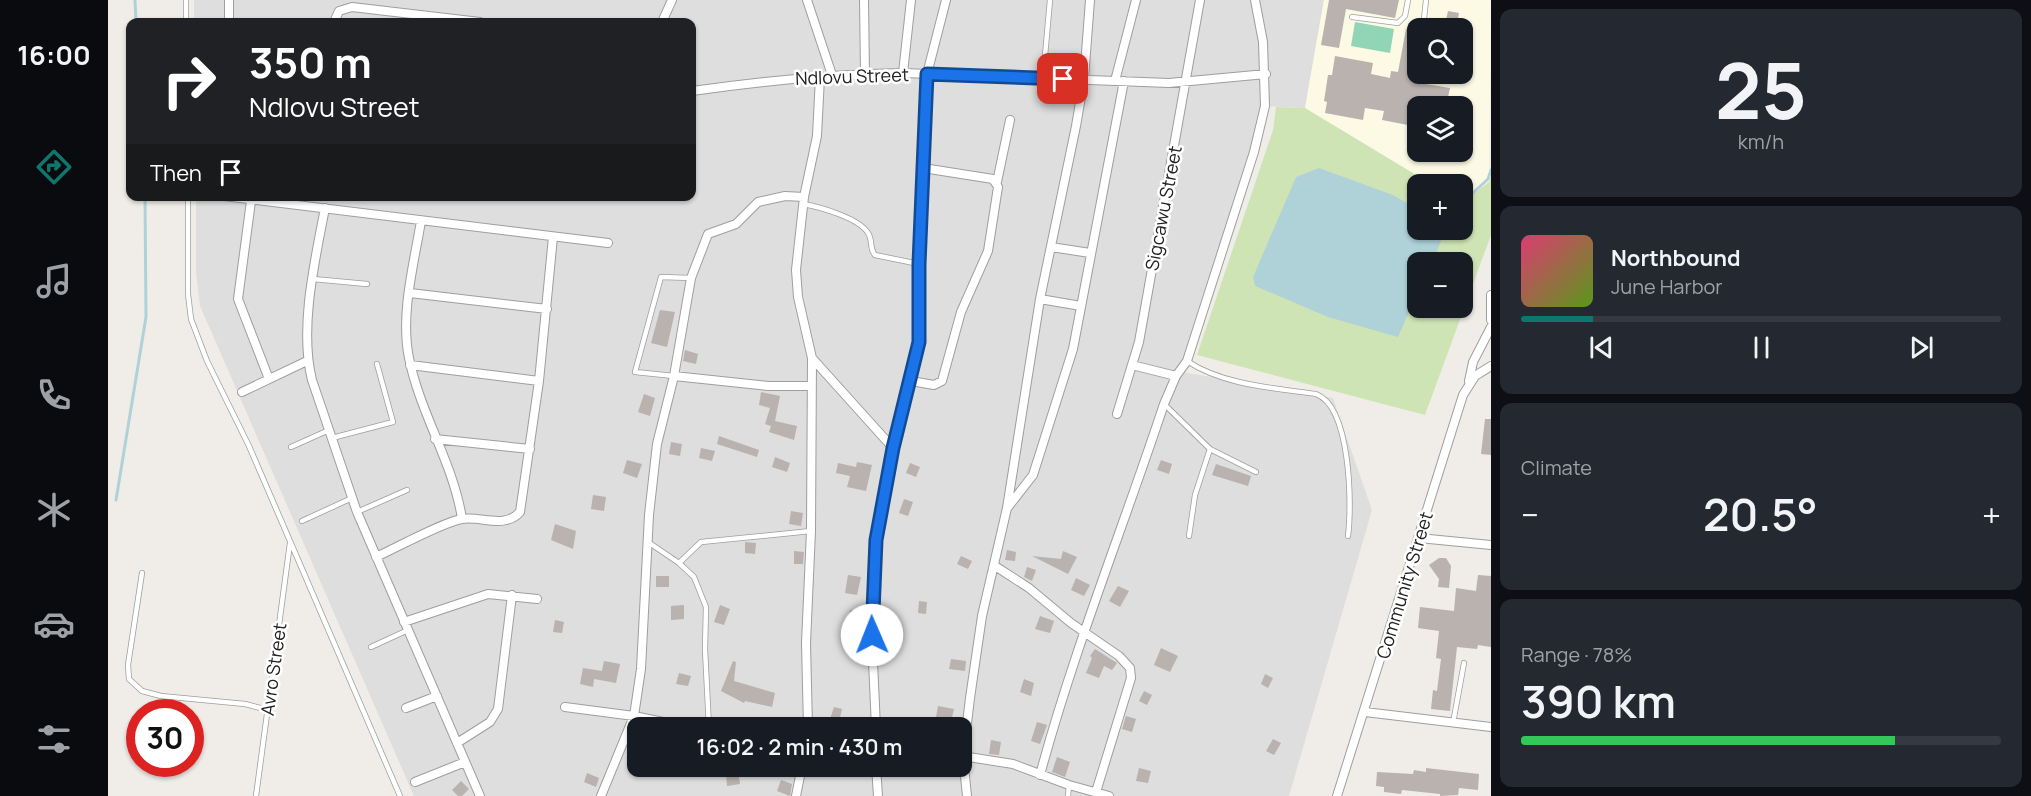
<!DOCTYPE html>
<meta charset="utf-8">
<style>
:root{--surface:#171b24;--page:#242831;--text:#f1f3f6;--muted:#9ea1a6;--line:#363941;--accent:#0f766e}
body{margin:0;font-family:Manrope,sans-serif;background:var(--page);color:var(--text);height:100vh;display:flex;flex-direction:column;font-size:22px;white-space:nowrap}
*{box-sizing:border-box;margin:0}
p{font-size:20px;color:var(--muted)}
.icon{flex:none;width:33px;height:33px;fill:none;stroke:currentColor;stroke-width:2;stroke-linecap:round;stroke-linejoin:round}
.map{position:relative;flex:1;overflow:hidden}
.drawer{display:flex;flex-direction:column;gap:9px;padding:9px;background:#0d0f14;width:540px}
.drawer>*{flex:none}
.top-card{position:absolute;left:18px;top:18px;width:570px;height:183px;border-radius:12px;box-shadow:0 2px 4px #0004;background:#202124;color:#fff;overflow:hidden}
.controls{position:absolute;left:1299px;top:18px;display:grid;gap:12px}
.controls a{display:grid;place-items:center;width:66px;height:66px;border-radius:12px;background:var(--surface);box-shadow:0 2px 4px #0004;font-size:30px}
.speed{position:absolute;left:18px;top:699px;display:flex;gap:12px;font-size:30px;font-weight:700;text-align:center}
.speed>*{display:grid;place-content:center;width:78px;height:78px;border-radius:50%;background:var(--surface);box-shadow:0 2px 4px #0004;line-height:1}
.speed .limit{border:9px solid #d22;background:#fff;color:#111}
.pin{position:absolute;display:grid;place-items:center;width:51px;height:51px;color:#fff;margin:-26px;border-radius:12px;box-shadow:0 3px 9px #0006}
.me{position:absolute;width:66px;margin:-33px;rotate:359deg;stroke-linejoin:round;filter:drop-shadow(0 0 4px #0008)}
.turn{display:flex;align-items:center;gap:21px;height:126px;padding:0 24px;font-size:27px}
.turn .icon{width:78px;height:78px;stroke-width:2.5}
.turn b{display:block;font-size:42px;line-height:51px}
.then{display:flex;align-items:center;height:57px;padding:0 24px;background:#0003;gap:12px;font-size:22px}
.big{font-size:45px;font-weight:600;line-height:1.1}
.drawer .widget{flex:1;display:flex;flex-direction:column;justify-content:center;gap:9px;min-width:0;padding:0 21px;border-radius:12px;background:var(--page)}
.drawer .dial{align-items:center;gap:0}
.dial b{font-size:78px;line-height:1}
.song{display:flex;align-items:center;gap:18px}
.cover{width:72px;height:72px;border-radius:9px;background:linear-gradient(135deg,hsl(340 70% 55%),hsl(90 70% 35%))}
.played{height:6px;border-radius:3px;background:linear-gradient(90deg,var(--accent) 15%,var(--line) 15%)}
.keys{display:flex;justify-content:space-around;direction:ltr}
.heat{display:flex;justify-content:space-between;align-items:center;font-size:33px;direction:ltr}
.charge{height:9px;border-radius:4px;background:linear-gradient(90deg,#34c759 78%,var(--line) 0)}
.trip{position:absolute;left:519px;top:717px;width:345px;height:60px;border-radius:12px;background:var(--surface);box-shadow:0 2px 4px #0004;font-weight:600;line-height:60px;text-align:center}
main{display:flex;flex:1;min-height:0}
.tab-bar{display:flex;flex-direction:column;width:108px;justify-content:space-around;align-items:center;background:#090b0e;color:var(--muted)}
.tab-bar .icon{width:42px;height:42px}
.tab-bar .on{color:var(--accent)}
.tab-bar b{font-size:27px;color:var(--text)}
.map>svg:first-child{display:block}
.residential{fill:#dedede;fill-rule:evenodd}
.education{fill:#fcfae5;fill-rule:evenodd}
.grass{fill:#cfe4b5;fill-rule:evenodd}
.pitch{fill:#90d5b5}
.water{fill:#aed2d8}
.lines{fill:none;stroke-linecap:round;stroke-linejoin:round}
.stream{stroke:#aed2d8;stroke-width:3}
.building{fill:#b9b2ae}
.service-casing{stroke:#9e9e9e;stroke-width:6}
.minor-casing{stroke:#9e9e9e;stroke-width:10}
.service{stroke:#fff;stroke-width:4.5}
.minor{stroke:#fff;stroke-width:8}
.route-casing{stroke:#114b97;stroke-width:15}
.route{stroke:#1a73e8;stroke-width:10}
.labels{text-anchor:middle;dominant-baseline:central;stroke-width:5;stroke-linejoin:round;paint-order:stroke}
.street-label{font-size:18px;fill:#212121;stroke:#fff}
</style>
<main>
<nav class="tab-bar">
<b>16:00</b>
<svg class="icon on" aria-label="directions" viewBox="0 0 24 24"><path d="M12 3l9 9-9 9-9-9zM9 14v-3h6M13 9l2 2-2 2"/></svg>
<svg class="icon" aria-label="music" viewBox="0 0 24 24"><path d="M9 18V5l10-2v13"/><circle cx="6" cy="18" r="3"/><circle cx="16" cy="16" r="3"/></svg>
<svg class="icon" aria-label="phone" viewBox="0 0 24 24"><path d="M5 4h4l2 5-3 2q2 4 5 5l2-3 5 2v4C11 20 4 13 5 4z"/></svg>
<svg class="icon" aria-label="climate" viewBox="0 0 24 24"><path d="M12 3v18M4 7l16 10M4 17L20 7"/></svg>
<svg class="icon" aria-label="car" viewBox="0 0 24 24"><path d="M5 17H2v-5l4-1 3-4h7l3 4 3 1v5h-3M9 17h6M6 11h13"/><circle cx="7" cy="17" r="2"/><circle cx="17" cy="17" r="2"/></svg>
<svg class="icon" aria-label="filters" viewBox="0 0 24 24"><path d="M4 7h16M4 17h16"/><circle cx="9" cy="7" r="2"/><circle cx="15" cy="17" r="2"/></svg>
</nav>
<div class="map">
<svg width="1383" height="796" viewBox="0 0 1383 796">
<rect width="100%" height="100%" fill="#f0ede8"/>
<path class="residential" d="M86 0H1216L1197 108 1157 106 1074 372 1225 398 1264 510 1181 796H306L92 306 88 273V197L584 196V22H86ZM530 728H854V766H530Z"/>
<path class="education" d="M1216 0H1383L1381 181 1355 202 1354 184H1323L1197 108ZM1310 28H1354V74H1310ZM1310 106H1354V152H1310Z"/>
<path class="grass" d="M1168 107 1197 108 1323 184H1310V230H1354L1355 202 1381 182 1383 177V235L1317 415 1089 355 1165 130ZM1310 262H1354V308H1310Z"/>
<path class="pitch" d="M1247 22 1286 29 1282 53 1243 46Z"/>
<path class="water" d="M1211 168 1285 195 1309 209 1310 230H1337L1325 262H1310L1309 294 1290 337 1220 317 1147 286 1145 277 1188 177Z"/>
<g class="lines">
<path class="stream" d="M27 0 28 22
M1354 203 1380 179 1383 170
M8 500 38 317 37 196"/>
</g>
<path class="building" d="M1221 0H1291L1287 18 1238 9 1231 48 1213 45Z
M1340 11 1351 13 1349 23 1338 20Z
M1298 29 1310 31V75L1319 76 1318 84 1342 88 1338 106H1310V127L1274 120 1276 111 1257 108 1255 120 1217 113 1219 102 1216 101 1220 75H1224L1227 56 1265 63 1263 74 1282 78 1283 71 1290 72Z
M552 310 567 312 559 347 543 343Z
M577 350 590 354 588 364 575 361Z
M653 392 672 396 667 421 689 426 686 440 661 432 663 426 657 424 662 408 651 405Z
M536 394 547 398 542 416 530 412Z
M1377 419H1383V455L1373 454Z
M611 436 651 450 649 457 609 444Z
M563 442 574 444 572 456 561 454Z
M593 448 607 451 604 461 591 458Z
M667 457 682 463 679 472 664 467Z
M519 460 534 464 529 478 515 473Z
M1053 460 1064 464 1061 474 1049 470Z
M749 462 764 465 758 491 739 487 742 476 728 473 730 463 748 467Z
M802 463 812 467 808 477 798 473Z
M1108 464 1143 476 1140 486 1104 475Z
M485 495 498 497 496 511 483 509Z
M796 499 805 502 800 516 791 513Z
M683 511 695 513 693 526 681 524Z
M447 524 468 531 465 549 443 540Z
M637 542 648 543 647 554 637 553Z
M899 550 908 552 907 561 897 560Z
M686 551 696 552 695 564H686Z
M955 551 969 557 960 574 924 556 953 559Z
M853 556 864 561 860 569 849 564Z
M1331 558H1338L1343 566 1341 588 1330 587 1331 579 1321 565Z
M919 567 928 570 924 581 916 577Z
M740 575 753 577 749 595 737 593Z
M1370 575 1383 576V647L1370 645 1369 649 1349 647 1342 711 1323 709 1325 690 1329 691 1333 659 1328 658 1331 631 1310 628 1312 607 1346 611 1348 588 1368 591Z
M548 576H561V587H548Z
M968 578 982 585 976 596 963 590Z
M1010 586 1021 591 1012 607 1001 601Z
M811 601 819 602 818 614 810 613Z
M576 605V619L563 620V606Z
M612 605 622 609 616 625 606 622Z
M742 610 757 612 754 627 740 625Z
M932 616 946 621 942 633 927 629Z
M779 619 791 620 789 633 777 632Z
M447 620 456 622 454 633 445 632Z
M1053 648 1070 656 1062 672 1046 665Z
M987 649 1009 663 1004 670 996 666 991 678 978 673 984 658 982 656Z
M843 659 858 661 857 671 841 669Z
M496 661 512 664 508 683 486 679 485 687 472 684 475 668 494 671Z
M625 661 628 662 626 681 667 693 664 707 637 701 636 703 613 691Z
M571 673 583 676 580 686 568 684Z
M1157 674 1165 678 1160 688 1153 684Z
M916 679 926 683 923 696 912 692Z
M1036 691 1044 695 1039 705 1031 701Z
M830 706 846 709 842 726 827 723Z
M726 707 734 709 731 722 722 719Z
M1018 716 1028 719 1024 732 1014 729Z
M929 722 939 725 932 744 923 741Z
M1165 739 1173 743 1166 755 1158 751Z
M883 740 893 742 891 755 881 754Z
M949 757 962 762 957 777 944 772Z
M1031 768 1043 771 1040 783 1028 781Z
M1318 768 1371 774 1370 790 1351 788 1350 795 1332 796V794L1294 790 1293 794 1276 792V787L1268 786 1269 772 1305 774 1306 770 1318 772Z
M630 770 632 784 619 786 618 772Z
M479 773 491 778 488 787 476 782Z
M673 780 684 784 682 796 669 791Z
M353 781 361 789 354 796H350L344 790Z"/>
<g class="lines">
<g class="service-casing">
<path id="service" d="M78 0V22
M1244 17 1290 23 1297 16 1300 0
M1316 19 1318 0
M935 78 942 0
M80 196V294L83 319 99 361 141 446 292 796
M695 204C712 207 751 218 760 233 765 240 761 248 767 255L811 264
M205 279 259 284
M1079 361C1115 385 1166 388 1208 394 1243 407 1244 505 1240 536
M566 376 527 372 553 277 583 278
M1056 404 1102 449 1148 472
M224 438 285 422 269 364
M183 447 221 430
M249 512 299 490
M194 521 244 498
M1081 536 1087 495 1102 449
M540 542 571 563 593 542 703 531
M571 563 586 577 598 607 597 649 601 728
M34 573 20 665 21 679 34 691 53 696 137 704 160 710
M263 647 300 630
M1345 723 1356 663
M148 796 182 543
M960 796 961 785"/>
</g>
<g class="minor-casing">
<path id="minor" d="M699 0 724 75
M756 0 757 74
M121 22V0
M226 22 231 11 244 7 372 22
M554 22 564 0
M795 73 803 0
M712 77 709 136 696 197 688 270 690 297 704 358 785 448
M1007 81 1028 0
M584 91C654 81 724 74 795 73L1061 83 1158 74
M889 182 902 120
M116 196 500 243
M143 201 130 299 161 379
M217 208C207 260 191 328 204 380L249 512 372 796
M313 221C306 264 292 314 301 358 312 413 346 465 354 519
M943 247 982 253
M302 293 439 309
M1383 295V320
M932 299 973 306
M302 365 431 381
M1024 365 1068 376
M566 376 660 386H703
M803 381 826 385 834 381 853 312 880 251 890 187 885 179 815 168
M1361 381 1365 362 1383 327
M134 392 199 361
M1009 414 1031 342 1092 0
M327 439 422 449
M900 507 925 475 965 349 1016 81
M1311 538 1383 545
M268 557C288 548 335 522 354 519 373 516 397 529 412 512L431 381 445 237
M887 566 921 588 963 623 1011 656 1022 668 1023 678 988 792
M296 622 380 594 429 599
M457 707 526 716 584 728
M298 708 329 696
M1257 712 1383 727
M700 728 698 643 703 531 704 358
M768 728 763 617 765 564 785 448 811 342V264L819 74 838 0
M349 743 382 722 390 709 404 595
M854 756 905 764 961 785 1001 796
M768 766 770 796
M932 775C966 649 1015 528 1056 404L1068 376 1079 361 1146 152 1157 106 1155 42 1147 0
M307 782 357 762
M493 796 526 716 533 669 541 515 549 444 566 376 583 278 600 234 628 224 650 202 677 196 696 197
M688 796 694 766
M859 796 855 757 862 698 874 616 899 508 932 299 968 126 976 79 982 0
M1229 796 1355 395 1367 376 1383 366"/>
</g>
<use href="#service" class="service"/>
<use href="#minor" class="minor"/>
</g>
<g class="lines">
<g class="route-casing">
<path id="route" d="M764 635 768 540 785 448 811 342V264L819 74 955 79"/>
</g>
<use href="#route" class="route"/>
</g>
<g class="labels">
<g class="street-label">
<text transform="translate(744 76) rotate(-2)">Ndlovu Street</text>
<text transform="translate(1055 208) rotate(-79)">Sigcawu Street</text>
<text transform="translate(1296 585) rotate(-73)">Community Street</text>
<text transform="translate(165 669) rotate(-82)">Avro Street</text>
</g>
</g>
</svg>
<div class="controls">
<a><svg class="icon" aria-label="search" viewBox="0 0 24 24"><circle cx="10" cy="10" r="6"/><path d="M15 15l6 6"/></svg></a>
<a><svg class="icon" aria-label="layers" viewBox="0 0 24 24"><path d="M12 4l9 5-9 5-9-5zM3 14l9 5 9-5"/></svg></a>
<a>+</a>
<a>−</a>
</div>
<div class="speed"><div class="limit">30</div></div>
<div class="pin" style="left:955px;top:79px;background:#d93025"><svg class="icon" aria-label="arrive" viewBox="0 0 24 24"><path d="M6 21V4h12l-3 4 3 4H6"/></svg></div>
<svg class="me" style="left:764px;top:635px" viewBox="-20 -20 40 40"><circle r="19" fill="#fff"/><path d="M0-13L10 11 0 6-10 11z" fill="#1a73e8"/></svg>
<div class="trip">16:02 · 2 min · 430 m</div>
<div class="top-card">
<div class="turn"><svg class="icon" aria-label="right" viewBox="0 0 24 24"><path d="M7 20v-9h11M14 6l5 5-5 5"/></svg><div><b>350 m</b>Ndlovu Street</div></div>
<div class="then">Then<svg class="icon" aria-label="arrive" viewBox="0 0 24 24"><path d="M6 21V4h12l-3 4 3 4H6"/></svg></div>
</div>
</div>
<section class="drawer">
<div class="widget dial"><b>25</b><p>km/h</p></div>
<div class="widget">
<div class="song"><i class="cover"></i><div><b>Northbound</b><p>June Harbor</p></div></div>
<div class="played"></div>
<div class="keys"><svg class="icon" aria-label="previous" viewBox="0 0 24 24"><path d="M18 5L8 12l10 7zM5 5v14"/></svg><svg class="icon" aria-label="pause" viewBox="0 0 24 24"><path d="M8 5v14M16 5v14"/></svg><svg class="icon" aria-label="next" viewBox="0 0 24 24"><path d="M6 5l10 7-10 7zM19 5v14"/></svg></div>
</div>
<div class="widget"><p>Climate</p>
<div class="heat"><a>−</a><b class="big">20.5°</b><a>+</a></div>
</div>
<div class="widget"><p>Range · 78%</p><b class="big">390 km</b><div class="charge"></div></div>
</section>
</main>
